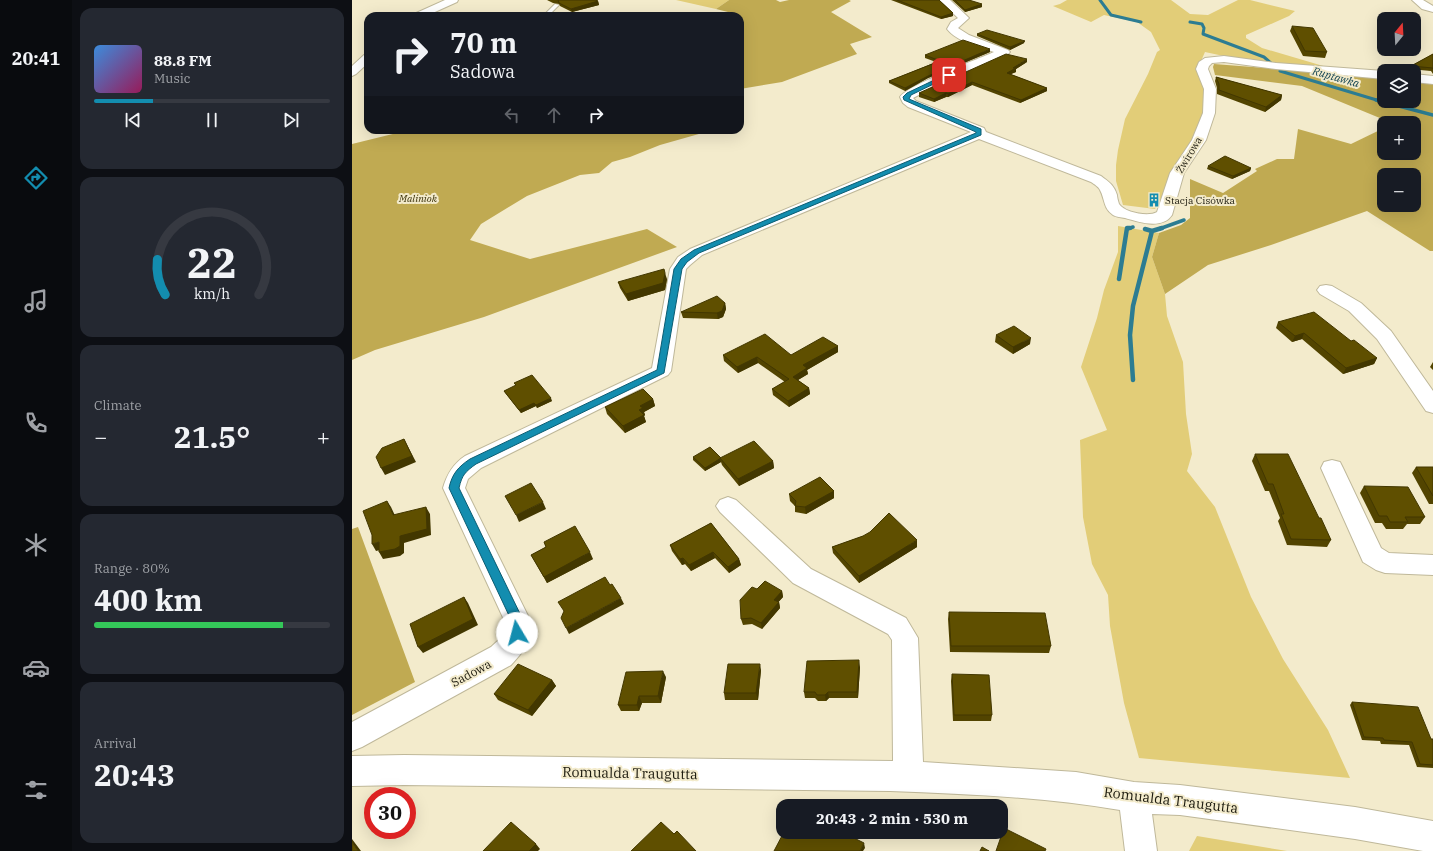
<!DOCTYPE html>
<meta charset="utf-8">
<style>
:root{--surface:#171b24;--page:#242831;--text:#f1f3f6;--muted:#9ea1a6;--line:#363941;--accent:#138daf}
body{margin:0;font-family:"IBM Plex Serif",serif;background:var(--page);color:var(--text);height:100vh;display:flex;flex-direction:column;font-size:15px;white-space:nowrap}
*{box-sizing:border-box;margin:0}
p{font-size:13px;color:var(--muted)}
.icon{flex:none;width:22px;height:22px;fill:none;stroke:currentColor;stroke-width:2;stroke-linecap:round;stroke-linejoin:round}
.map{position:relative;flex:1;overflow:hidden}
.side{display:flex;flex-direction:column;gap:8px;padding:8px;background:#0d0f14;width:280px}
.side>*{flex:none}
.hud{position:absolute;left:12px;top:12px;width:380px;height:122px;border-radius:12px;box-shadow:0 4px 16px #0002;background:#171b24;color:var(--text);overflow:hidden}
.needle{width:26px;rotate:18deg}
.controls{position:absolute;left:1025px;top:12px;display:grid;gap:8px}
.controls a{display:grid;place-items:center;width:44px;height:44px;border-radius:8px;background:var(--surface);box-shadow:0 4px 16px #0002;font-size:20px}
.speed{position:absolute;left:12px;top:787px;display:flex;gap:8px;font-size:20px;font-weight:700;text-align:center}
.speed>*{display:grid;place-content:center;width:52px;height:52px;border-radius:50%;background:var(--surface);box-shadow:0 4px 16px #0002;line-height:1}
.speed .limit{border:6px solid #d22;background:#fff;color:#111}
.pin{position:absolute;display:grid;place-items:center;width:34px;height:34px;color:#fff;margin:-17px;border-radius:8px;box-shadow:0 2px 6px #0006}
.me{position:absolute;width:44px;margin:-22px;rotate:352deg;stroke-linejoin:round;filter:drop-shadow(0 0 3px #0008)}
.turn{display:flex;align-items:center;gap:14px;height:84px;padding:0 20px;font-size:18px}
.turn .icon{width:52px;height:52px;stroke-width:2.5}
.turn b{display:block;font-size:28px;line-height:34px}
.lanes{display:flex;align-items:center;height:38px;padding:0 20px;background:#0003;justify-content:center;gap:20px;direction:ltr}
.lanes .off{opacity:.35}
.big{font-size:30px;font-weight:700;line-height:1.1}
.side .widget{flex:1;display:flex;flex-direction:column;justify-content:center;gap:6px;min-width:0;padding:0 14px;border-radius:12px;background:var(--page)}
.side .dial{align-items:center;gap:0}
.dial svg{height:104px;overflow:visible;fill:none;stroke:var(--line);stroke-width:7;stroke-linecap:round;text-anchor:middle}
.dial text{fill:var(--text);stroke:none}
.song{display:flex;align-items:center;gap:12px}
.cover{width:48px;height:48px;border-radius:6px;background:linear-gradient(135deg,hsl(210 70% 55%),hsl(330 70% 35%))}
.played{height:4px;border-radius:2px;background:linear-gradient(90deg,var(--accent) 25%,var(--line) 25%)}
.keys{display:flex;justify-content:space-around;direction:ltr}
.heat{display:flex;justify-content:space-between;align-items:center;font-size:22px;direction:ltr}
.charge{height:6px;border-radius:3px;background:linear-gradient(90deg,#34c759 80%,var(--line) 0)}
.trip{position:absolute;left:424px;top:799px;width:232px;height:40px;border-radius:12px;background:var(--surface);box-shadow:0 4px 16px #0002;font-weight:700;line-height:40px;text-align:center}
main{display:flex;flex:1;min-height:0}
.tabs{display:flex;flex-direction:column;width:72px;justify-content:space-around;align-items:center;background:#090b0e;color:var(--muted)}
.tabs .icon{width:28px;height:28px}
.tabs .selected{color:var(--accent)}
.tabs b{font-size:18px;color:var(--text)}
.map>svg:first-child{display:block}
.green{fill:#e2cd78}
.forest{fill:#c0aa52;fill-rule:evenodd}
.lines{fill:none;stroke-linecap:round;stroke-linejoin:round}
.stream-far2{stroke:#2c7c92;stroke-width:3}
.stream-far1{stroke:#2c7c92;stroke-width:3.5}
.stream{stroke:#2c7c92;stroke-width:4.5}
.lane-casing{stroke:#bfb89a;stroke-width:2}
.street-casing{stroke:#bfb89a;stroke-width:2}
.lane{fill:#fff;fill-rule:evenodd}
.street{fill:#fff;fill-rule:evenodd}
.wall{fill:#524400}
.shaded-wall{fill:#423700}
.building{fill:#5f4f00;stroke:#423700}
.route{fill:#138daf;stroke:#0c5c72}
.labels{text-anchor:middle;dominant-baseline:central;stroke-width:4;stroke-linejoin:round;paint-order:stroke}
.far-street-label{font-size:10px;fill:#1b190d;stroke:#f3ebcc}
.far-park-label{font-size:10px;font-style:italic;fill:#393008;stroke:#f3ebcc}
.far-poi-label{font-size:10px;fill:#1b190d;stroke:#f3ebcc;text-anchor:start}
.far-water-label{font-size:11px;font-style:italic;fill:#114251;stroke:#f3ebcc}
.street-label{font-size:12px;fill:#1b190d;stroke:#f3ebcc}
.near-street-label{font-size:14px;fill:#1b190d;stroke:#f3ebcc}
</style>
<main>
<nav class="tabs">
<b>20:41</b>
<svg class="icon selected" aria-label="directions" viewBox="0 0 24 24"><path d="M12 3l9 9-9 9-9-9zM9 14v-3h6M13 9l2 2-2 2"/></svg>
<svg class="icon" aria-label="music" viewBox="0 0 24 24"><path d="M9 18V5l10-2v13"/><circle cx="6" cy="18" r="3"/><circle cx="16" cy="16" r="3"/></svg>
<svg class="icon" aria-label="phone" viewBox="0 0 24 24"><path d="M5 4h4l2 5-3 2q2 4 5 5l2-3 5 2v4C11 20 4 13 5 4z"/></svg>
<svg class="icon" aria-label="climate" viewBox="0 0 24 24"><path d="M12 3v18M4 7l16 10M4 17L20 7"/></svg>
<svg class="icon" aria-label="car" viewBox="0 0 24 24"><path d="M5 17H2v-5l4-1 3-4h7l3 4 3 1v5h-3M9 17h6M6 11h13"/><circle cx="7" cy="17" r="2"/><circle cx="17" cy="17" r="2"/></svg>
<svg class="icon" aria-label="filters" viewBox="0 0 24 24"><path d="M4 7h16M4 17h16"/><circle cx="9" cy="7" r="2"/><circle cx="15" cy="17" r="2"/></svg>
</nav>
<section class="side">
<div class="widget">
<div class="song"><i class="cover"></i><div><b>88.8 FM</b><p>Music</p></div></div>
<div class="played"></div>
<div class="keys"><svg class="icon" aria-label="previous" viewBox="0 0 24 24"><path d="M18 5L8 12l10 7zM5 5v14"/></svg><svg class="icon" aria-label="pause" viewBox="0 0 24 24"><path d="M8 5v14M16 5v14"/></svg><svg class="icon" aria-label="next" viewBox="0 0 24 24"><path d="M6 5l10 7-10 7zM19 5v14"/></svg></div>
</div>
<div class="widget dial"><svg viewBox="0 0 100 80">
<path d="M14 69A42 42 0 1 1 86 69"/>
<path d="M14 69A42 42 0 0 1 8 42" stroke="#138daf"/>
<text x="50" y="56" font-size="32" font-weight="700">22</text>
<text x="50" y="72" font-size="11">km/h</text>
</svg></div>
<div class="widget"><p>Climate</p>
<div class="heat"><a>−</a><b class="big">21.5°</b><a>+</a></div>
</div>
<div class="widget"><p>Range · 80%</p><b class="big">400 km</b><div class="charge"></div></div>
<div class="widget"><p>Arrival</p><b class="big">20:43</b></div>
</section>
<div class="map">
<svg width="1081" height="851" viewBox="0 0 1081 851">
<rect width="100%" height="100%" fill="#f3ebcc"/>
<path class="green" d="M324 0H377L364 9Z
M715 0H819L838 14 856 15 886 0H898L943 11 937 16 894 35V38L910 48 978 68 895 61 853 52 849 61 853 83 851 123 803 209 771 205 764 181V165L766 150 773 119 796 74 805 52 808 50 799 32 785 22 752 15 739 22 701 6 708 4Z
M766 226 807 233 800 257 813 294 815 316 831 362 834 414 840 454 835 471 863 507 899 597 931 659 976 730 998 778 787 758 772 703 758 626 756 595 740 564 731 517 728 440 755 430 729 367 745 318 752 290 766 252Z
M845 836 935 851H837Z"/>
<path class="forest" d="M377 0H424L428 2 437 0H497L499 1 479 12 520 37 498 44 505 54 430 82 388 89V16H378L384 14 364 9Z
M862 64 1032 77V101H1062V80L1081 82V251H1078L1015 211 919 245 856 265 813 294 800 257 807 233 829 225 838 218V179L871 193 905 171 903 169 925 159H942L946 129 999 144 1032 128V153H1062V123H1040L950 86 863 75 861 67ZM1032 175H1062V205H1032Z
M57 130H361L308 145 278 157 260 162 247 173 228 175 175 196 129 224 118 240 178 259 295 229 325 247 132 317 23 350 0 360V144Z
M6 527 63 682 0 715V529Z"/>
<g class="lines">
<path class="stream-far2" d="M748 0 759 15 789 22
M838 22 850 24 852 28 851 34 912 57 920 64
M928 71 1028 101"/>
<path class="stream-far1" d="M1024 100 1081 115
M775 229 781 227
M807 229 832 220"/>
<path class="stream" d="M793 229 800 231 810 228
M767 279 775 228H778
M781 380 778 335 781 306 800 231"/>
<g class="lane-casing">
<path id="lane" d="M203 4 207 5 196 16H191Z"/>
</g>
<g class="street-casing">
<path id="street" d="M93 0H106L105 2 74 16H61L62 14Z
M587 0H598L617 18 606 28 617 35 656 50 658 52 656 54 588 84 561 98 564 101 632 128 634 132 749 176C757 182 762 185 765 195 765 197 766 201 767 204 773 213 797 217 805 212L818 173 840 140 851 113 852 89 844 69 847 62 853 58 872 56 924 63 1032 71V79L924 69 872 62 860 63 857 66 856 69 864 89 863 113 854 140 832 173 820 215C810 230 787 222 773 218 769 217 764 217 761 215 751 208 753 199 748 190 747 187 742 184 739 182L627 139 350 255 338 265 334 269 319 371 316 375 129 468 116 479 113 488 180 624C176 645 174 649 159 665L10 747 0 751V722L139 647 151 636 154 624 91 488C95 474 101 464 113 456L300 368 318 269 326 257 338 249 619 132 556 107 551 103 548 97C556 85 624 60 642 52 627 46 605 42 595 29L599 22 606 18Z
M1060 0H1071L1081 6V12L1070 9Z
M16 54V63L4 74 0 76V66L12 55Z
M1062 74 1081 76V84L1062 82Z
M974 285 980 286 1009 303 1039 331 1081 391V413L1074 411 1025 339 997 311 968 294 965 290 968 286Z
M980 460 988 462 991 468 1029 548 1037 553 1081 555V575L1033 573 1024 570 1011 562 969 468 972 462Z
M376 497 384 500 459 569 554 618 566 638 571 762 724 772 782 782 828 785 1003 807 1081 821V851H1071L1003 839 828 815 800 814 805 851H773L768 810C692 797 615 794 538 791L52 785 0 786V756L52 755 541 761 540 640 536 634 441 583 368 512 364 506 368 500Z"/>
</g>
<use href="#lane" class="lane"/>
<use href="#street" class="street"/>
</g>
<path class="wall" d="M195 0H243L246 1 247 5 220 12 208 6 207 4 201 3Z
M539 0H587L601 13V16L589 19Z
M600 0H617L630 7 613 12Z
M940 26 975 52 973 58 951 56 938 31Z
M625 34 672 43 658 50 625 36Z
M638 52 576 78 553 91 537 83V81L584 62 573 58V55Z
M1081 54V74L1079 71 1058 69 1059 66Z
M675 62 664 69V72L658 74 695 88V91L668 103 620 85 596 97H594L582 102 567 97V93Z
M864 77 930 95 929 100 913 112 865 94V88L863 81Z
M856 166 899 168 898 171 880 179 855 169Z
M315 279 313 290 276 301 268 288 266 282Z
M373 303 374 309 371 317 366 319 331 318 329 312Z
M926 322 999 341 1025 358 1022 364 991 374 950 339 940 342 924 328Z
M644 335 678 344 661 354 643 342Z
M486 346V352L455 370 456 374 446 380 457 388 458 394 437 407 421 395 420 389 433 382 406 363 386 373 372 361 371 355H439Z
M1081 362V370L1078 367Z
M162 383 200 401 185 408 184 406 169 413 154 394 152 391 164 386Z
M301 399 303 406 292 412 293 415 292 416 294 422 273 433 255 414 253 407Z
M903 454 967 518 979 540 975 547 935 545 926 521 928 518 917 491H913L900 461Z
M341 457 369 458 421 461 422 468 387 486 370 465 369 462 353 471 341 460Z
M1064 467H1081V504H1077L1060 473Z
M1012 486 1073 517 1068 524H1055L1051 529H1034L1030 523H1023L1008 493Z
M482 491V498L454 514 443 512V506L438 501 437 494Z
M359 523 387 559 389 565 377 573 363 558 339 571 333 564 330 565 320 551 318 545Z
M511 536 565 547 507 583 481 553 480 547Z
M192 542 241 559 195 583 179 555 194 547Z
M405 589 430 591 431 597 426 602H427L428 608 410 629 400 624 391 625 389 619Z
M597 612 699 646 697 653 598 652 596 619Z
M508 667 506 698H477L474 701H466L463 698H453L452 692Z
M409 670 406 700H373L372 693Z
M600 674 640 715 639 721H601L599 681Z
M314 677 309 703H290L287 711H269L266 705Z
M200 680 204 686 180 716 146 700 142 694Z
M1000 702 1079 739H1081V768L1065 767 1057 745 1029 744 1028 741 1010 740 998 705Z"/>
<path class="shaded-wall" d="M246 1 247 5 220 12 219 9Z
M630 4V7L613 12V10Z
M601 13V16L589 19V17Z
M673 41 672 43 658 50V47Z
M638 49V52L576 78 553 91V88L576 76Z
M675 59V62L664 69V72L655 76V73L661 68Z
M620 82V85L596 97V94Z
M695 88V91L668 103 669 100Z
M594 93V97L582 102V99Z
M930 95 929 100 913 112 914 107Z
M899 168 898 171 880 179 881 176Z
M313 273 315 279 313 290 276 301 274 294Z
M373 303 374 309 371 317 366 319 365 313Z
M952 333 950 339 940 342 943 336Z
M679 338 678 344 661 354V347Z
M486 346V352L455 370 456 374 441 383V377L451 365Z
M405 357 406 363 386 373 385 367Z
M1025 358 1022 364 991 374 994 368Z
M457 388 458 394 437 407 436 401Z
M199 398 200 401 185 408 184 405Z
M301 399 303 406 292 412 293 415 292 416 294 422 273 433 271 426 288 406Z
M182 403 184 406 169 413 167 410Z
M52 439 64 462 33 475 29 468Z
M368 459 369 462 353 471V468Z
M421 461 422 468 387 486 386 479Z
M482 491V498L454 514 453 507Z
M35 501 39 507 46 522 41 515Z
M191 502 194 509 167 522 164 515Z
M74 507 78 514 79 535 52 543V553L48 556 31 559 27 552 48 536Z
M565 540V547L507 583V576Z
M27 542 32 549 24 551 20 544Z
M238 552 241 559 195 583 192 577Z
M361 552 363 558 339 571 337 565Z
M331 558 333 564 330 565 328 559Z
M387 559 389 565 377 573 376 567Z
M430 591 431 597 423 606 422 600Z
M112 597 116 603 126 625 71 653 66 647Z
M269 598 272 604 217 634 214 628Z
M427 602 428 608 410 629 409 623Z
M507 660 508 667 506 698 505 692Z
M408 664 409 670 406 700 404 693Z
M311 671 314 677 309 703 306 696Z
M200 680 204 686 180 716 176 710Z
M476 692 477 698 474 701 473 695Z
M287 696 290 703 287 711 285 705Z
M0 839 9 851H6L0 842Z
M512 843 513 848 511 851H508Z
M184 844 188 849 186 851H177Z"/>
<path class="building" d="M206 0H243L246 1 219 9 207 3Z
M545 0H587L601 13 589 17Z
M603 0H617L630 4 613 10Z
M940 26 961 28 975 52 953 51Z
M635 30 673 41 658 47 625 34Z
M611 40 638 49 576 76 553 88 537 81 588 61 573 55Z
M654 54 675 59 661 68H664L655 73 695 88 669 100 620 82 596 94 594 93 582 99 567 93Z
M1081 54V69V68L1059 66Z
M864 77 930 95 914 107 867 90V84Z
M873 156 899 168 881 176 856 166Z
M312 269 313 273 311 283 274 294 266 282Z
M365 296 373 303 370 311 365 313 329 312Z
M962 312 999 341 1002 340 1025 358 994 368 952 333 943 336 926 322Z
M662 326 679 338 661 347 644 335Z
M413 334 439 355 471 337 486 346 451 365 455 368 441 377 457 388 436 401 420 389 437 379 405 357 385 367 371 355Z
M180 375 199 398 184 405 182 403 167 410 152 391 164 385 162 383Z
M291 389 301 399 288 406 291 408 287 410 292 415 271 426 253 407Z
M52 439 60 456 29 468 24 457 30 448Z
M402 441 421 461 386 479 368 458Z
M358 447 369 458 353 468 341 457Z
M903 454H936L967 518H969L979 540 939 539 929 514H932L921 484H916Z
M1064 467H1081V496Z
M468 477 482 491 453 507 443 506 444 501 437 494Z
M179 483 191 502 164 515 153 496Z
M1012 486 1056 487 1073 517H1053L1056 522H1038L1035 516H1027Z
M35 501 41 515 74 507 75 529 48 536V546L43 549 27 552V542L20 544V535L11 511Z
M537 513 565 540 507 576 480 547 511 536 518 532Z
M359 523 387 559 376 567 361 552 337 565 331 558 328 559 318 545Z
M223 526 238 552 192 577 179 555 194 547 192 542Z
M253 577 258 585 260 584 269 598 214 628 209 618 212 611 206 602Z
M413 581 430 591 422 600 427 602 409 623 399 618 389 619 388 600 400 587 405 589Z
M112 597 121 619 66 647 58 624Z
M597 612 693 613 699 646H599Z
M507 660 505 692H476L473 695H465L463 692H452L455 661Z
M166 664 200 680 176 710 142 694Z
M376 664H408L404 693H372Z
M311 671 306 696H287L285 705H266L274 672Z
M600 674 637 675 640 715H602Z
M1000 702 1066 707 1079 739H1081V765L1068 764 1060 742 1032 740 1031 738 1012 737Z
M159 822 184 844 177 851H131Z
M309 822 322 834 325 831 344 851H279Z
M652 828 694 849 693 851H644Z
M432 832H490L512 843 508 851H422Z
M0 842 6 851H0Z
M630 847 637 851H628Z"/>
<path class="route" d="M595 74 600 75 559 95 557 99 629 129V135L347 253 335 262 330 269 312 373 124 464C113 472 110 475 107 488L173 624 169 637 165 638 161 637 159 633 161 624 97 488C100 474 106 467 118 459L305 370 322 269 329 259 342 250 624 133V132L552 100 551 97 555 93Z"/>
<defs>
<g id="building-bare" transform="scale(1.08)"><path d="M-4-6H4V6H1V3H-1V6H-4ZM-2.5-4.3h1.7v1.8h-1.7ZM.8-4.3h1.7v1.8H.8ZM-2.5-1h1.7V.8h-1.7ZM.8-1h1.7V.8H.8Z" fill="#138daf" stroke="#f3ebcc" stroke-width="2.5" paint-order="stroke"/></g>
</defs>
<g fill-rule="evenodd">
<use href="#building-bare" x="802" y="200"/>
</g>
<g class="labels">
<g class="far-street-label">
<text transform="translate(837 155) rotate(-59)">Żwirowa</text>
</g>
<g class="far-park-label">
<text x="66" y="198">Maliniok</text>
</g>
<g class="far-poi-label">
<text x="813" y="200">Stacja Cisówka</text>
</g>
<g class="far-water-label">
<text transform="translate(984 77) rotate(16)">Ruptawka</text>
</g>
<g class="street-label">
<text transform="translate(119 673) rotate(-28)">Sadowa</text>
</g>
<g class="near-street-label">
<text transform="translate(278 773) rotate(1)">Romualda Traugutta</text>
<text transform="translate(819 800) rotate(7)">Romualda Traugutta</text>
</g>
</g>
</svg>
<div class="controls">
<a><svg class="needle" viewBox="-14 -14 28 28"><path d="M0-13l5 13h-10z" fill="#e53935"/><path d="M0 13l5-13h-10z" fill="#9ea1a6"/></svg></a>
<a><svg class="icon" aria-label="layers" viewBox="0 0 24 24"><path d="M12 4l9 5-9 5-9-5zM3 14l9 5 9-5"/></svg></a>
<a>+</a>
<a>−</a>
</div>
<div class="speed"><div class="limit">30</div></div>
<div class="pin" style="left:597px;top:75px;background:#d93025"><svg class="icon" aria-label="arrive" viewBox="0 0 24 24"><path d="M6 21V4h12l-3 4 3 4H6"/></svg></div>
<svg class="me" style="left:165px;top:633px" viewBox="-20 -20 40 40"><circle r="19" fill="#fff"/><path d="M0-13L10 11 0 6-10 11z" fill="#138daf"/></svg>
<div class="trip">20:43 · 2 min · 530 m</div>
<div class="hud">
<div class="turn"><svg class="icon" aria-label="right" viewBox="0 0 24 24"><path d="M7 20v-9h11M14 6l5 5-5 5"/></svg><div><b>70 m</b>Sadowa</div></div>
<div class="lanes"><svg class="icon off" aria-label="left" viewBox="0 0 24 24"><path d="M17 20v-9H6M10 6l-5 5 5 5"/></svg><svg class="icon off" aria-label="ahead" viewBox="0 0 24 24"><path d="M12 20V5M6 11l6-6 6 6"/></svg><svg class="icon" aria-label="right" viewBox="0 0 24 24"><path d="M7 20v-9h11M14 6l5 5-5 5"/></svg></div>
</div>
</div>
</main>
